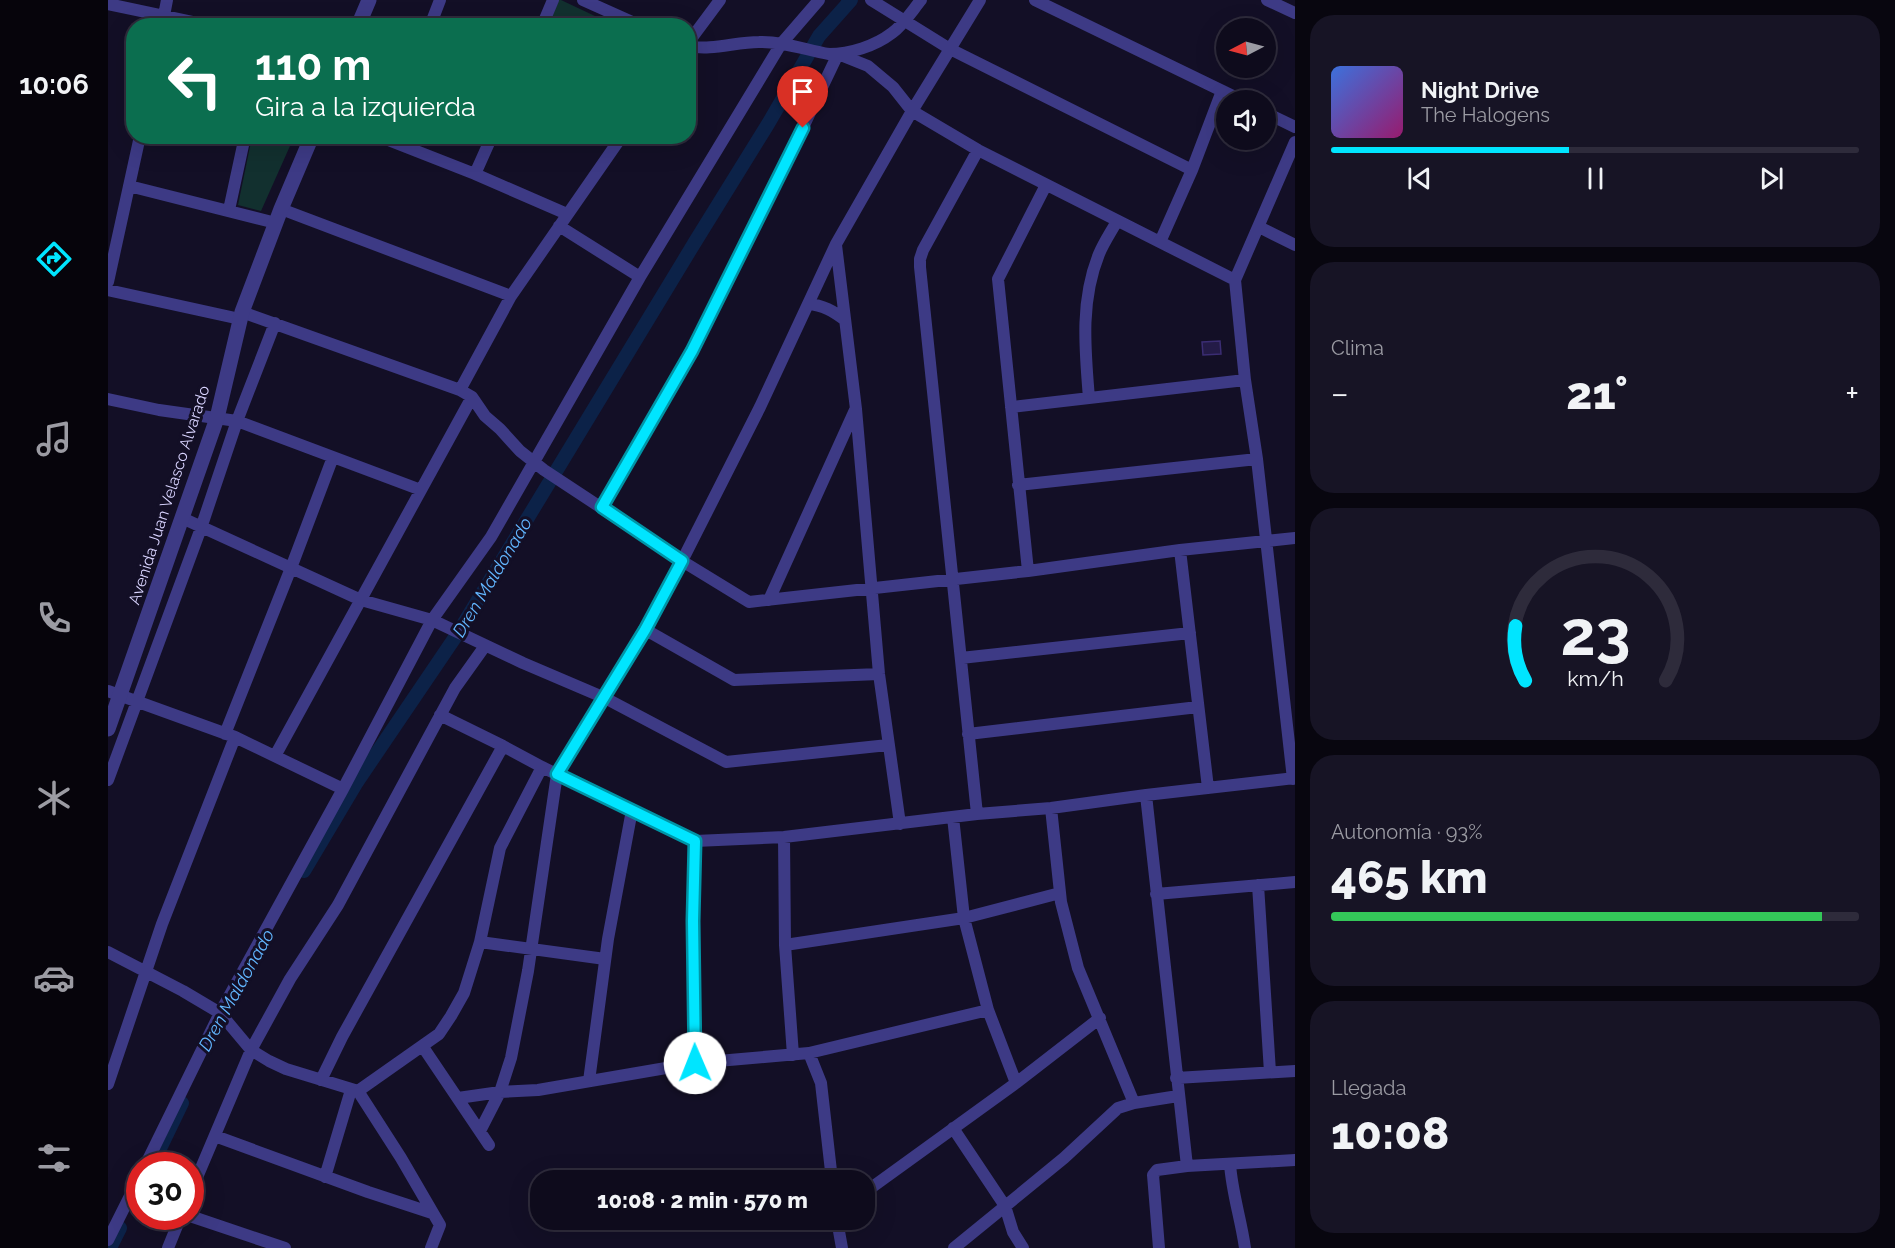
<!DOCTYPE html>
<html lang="es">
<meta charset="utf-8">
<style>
:root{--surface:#0e0b1c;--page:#171425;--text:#f1f3f6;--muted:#9b9ba3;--line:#2e2b3b;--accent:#00e5ff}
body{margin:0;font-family:Raleway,sans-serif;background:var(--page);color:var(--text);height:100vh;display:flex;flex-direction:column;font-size:22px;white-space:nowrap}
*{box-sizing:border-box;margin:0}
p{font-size:20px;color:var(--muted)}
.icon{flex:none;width:33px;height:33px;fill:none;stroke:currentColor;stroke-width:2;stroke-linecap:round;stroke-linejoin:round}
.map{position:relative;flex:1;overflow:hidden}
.sheet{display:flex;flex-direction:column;gap:15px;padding:15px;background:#08060f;width:600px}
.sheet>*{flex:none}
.top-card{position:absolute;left:18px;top:18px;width:570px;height:126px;border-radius:24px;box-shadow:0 6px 24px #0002,0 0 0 2px var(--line);background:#0b6e4f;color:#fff;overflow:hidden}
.needle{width:39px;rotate:264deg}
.tools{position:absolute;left:1108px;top:18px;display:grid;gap:12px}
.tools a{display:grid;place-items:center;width:60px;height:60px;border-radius:50%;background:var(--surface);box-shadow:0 6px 24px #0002,0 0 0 2px var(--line);font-size:30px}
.speed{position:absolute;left:18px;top:1152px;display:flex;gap:12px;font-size:30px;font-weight:700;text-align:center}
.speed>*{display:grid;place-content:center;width:78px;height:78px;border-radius:50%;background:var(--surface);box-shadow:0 6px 24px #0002,0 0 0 2px var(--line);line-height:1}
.speed .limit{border:9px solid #d22;background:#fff;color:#111}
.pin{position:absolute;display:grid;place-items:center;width:51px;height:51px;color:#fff;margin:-62px -26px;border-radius:50% 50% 50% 0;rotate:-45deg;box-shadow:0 0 6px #0007}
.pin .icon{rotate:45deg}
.me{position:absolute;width:66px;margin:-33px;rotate:359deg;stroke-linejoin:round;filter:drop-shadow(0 0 4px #0008)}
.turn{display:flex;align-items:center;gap:21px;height:126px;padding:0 30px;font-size:27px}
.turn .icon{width:78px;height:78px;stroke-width:2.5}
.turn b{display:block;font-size:42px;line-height:51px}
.big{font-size:45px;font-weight:800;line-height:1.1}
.sheet .card{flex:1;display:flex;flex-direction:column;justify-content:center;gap:9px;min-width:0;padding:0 21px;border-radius:24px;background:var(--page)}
.sheet .dial{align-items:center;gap:0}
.dial svg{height:156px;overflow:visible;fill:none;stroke:var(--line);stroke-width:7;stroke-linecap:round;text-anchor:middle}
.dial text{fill:var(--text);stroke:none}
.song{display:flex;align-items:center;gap:18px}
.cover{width:72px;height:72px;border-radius:9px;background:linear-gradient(135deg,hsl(220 70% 55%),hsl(320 70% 35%))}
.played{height:6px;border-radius:3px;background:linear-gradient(90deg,var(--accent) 45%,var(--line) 45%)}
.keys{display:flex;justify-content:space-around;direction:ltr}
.heat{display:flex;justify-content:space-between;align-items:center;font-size:33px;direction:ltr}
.charge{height:9px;border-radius:4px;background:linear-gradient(90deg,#34c759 93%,var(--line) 0)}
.trip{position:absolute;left:422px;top:1170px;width:345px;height:60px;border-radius:24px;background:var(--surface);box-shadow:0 6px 24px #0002,0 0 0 2px var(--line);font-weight:800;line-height:60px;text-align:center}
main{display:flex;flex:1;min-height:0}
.menu{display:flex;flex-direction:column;width:108px;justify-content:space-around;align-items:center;background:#06040b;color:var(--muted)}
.menu .icon{width:42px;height:42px}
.menu .active{color:var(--accent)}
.menu b{font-size:27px;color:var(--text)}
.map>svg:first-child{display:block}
.green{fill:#12302f}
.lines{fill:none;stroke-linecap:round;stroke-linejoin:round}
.stream{stroke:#0c2248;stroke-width:4}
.canal{stroke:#0c2248;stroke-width:14}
.building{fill:#241b47;stroke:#3b2d73;stroke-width:1.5}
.minor{stroke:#3d3a85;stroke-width:12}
.tertiary{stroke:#3d3a85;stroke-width:15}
.route-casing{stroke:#0095a6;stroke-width:15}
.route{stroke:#00e5ff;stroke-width:10}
.labels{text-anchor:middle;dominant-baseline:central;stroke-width:6;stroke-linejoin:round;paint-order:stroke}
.street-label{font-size:16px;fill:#d9d4ff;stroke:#130f26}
.water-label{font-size:18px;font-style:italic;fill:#62b6ff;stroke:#130f26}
</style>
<main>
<nav class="menu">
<b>10:06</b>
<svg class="icon active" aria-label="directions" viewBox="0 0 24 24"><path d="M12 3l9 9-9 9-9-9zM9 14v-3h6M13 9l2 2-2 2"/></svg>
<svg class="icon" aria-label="music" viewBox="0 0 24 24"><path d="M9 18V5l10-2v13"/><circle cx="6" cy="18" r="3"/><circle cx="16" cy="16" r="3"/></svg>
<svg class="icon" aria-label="phone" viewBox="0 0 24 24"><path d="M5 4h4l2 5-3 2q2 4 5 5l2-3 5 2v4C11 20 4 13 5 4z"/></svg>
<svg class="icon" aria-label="climate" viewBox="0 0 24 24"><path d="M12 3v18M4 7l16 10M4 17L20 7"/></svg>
<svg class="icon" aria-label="car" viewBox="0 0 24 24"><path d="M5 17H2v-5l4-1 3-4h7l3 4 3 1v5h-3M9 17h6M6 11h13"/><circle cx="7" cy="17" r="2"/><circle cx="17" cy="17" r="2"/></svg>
<svg class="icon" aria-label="filters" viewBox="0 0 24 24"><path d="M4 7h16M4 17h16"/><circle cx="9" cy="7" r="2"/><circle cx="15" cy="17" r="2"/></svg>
</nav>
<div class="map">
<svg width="1187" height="1248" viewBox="0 0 1187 1248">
<rect width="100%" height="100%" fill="#130f26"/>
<path class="green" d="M451 0H453L506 25 440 26Z
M144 137H186L153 211 130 205Z"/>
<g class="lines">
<path class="stream" d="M735 0 740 4"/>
<path class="canal" d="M196 871 249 782 350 633 587 242 660 124 711 36 743 0
M46 1161 74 1103
M2 1248 12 1228"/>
</g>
<path class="building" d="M1112 341 1113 354 1095 355 1094 342Z"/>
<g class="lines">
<path class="minor" d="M475 0 533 26
M763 0 842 49 1084 170
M927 0 1133 100
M1159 0 1187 13
M0 4 104 26
M54 26 59 0
M322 26 332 0
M434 26 445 0
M580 43 612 0
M580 46C604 51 627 42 651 42 674 41 698 50 721 54 742 54 767 46 784 33 796 24 804 11 813 0
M1158 113 1187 127
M270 136 367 174 459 214
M367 174 384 136
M21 186 168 223
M173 209 403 296
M121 210 137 136
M451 226 532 277
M1151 227 1187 245
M1052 242 1084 170 1114 91
M728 245 748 409 771 674 792 824
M0 282 32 136
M0 290 132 319
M700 304C715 305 725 311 737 320
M134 312 352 390 364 397 377 416 392 429 412 451 436 470 574 561 641 602 920 571 1072 550 1187 538
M352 390 403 296 514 136
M981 398C977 349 972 301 991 254 996 242 1003 232 1009 221
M0 399 51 410 129 421 313 490
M903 407 1137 380
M910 485 1149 459
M494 507 584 351 677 165 730 54 760 66 785 87 804 111 870 150 1127 280
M74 518 253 600 324 620 415 663 497 698 618 762 780 745
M1072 550 1100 788
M920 571 890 279 938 185
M661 600 747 410
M538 630 626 680 771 674
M853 658 1082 633
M0 691 127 737 235 789
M332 715 395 746 434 767 587 841 676 837 869 814 943 808 1038 795 1187 778
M117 734 183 568 225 457
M860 734 1090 707
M167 756 364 397
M1185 779 1149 459 1137 380 1127 280 1187 142
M0 780 93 528 129 421 167 323
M1038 795 1079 1166
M943 808 953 902 970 968 1026 1103
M869 814 812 267V259L815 250 870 150
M845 817 856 918 880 1010 908 1083
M676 837 677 945 685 1055
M587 841 585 921 587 1063
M1150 885 1162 1072
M1048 894 1187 882
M372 942 497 959
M677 945 856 918 952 893
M0 952 75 991 112 1013 143 1050 161 1061 178 1069 250 1091 293 1158 332 1225 323 1248
M315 1047 381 1145
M701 1053 713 1083 724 1180
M1068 1078 1187 1071
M213 1080 234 1037 395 746
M481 1081 500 939 524 810
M0 1084 54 924 127 737
M250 1091 331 1034 343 1016 356 993 372 942 392 848 434 767
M350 1098 392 1092 430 1090 587 1063 701 1053 880 1010
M845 1128 897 1206 905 1232 915 1248
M372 1131 392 1092 403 1058 420 971 449 774 538 630 574 561 652 407 728 244 804 111 872 0
M107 1136 260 1192 324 1213
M1122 1164C1124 1193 1133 1219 1137 1248
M37 1166 112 1013 235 789 324 620 383 537 532 277 673 44 711 0
M217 1177 243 1090
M756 1193 908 1083 992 1018
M82 1194 143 1050 182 979 230 905 347 688 377 646
M82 1216 177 1248
M729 1220 734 1248
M0 1240 32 1176
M60 1248 73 1216
M846 1248 956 1158 1010 1108 1026 1103 1070 1096
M1051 1248 1045 1175 1049 1170 1079 1166 1187 1160"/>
<path class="tertiary" d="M250 26 261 0
M0 729 109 418 134 312 173 209 204 136"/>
</g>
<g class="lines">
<g class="route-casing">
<path id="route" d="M587 1063 585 921 587 841 449 774 537 630 574 561 494 507 584 351 695 128"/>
</g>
<use href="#route" class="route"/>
</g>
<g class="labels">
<g class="street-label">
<text transform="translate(61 495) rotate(-72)">Avenida Juan Velasco Alvarado</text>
</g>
<g class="water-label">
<text transform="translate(384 577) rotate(-59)">Dren Maldonado</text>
<text transform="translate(128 990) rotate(-61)">Dren Maldonado</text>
</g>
</g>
</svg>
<div class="tools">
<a><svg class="needle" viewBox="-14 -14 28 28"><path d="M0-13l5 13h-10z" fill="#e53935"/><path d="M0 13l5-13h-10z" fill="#9b9ba3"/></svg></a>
<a><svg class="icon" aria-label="sound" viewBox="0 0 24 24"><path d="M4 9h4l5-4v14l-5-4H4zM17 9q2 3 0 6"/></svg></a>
</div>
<div class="speed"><div class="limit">30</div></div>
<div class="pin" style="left:695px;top:128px;background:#d93025"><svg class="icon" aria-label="arrive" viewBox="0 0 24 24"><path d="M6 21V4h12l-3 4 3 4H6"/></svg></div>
<svg class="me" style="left:587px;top:1063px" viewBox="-20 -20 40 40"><circle r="19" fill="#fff"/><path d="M0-13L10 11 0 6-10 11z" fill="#00e5ff"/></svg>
<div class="trip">10:08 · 2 min · 570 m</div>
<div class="top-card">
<div class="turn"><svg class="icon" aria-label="left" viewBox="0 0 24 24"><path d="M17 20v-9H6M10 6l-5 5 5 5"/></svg><div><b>110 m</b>Gira a la izquierda</div></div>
</div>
</div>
<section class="sheet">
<div class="card">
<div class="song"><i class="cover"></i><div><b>Night Drive</b><p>The Halogens</p></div></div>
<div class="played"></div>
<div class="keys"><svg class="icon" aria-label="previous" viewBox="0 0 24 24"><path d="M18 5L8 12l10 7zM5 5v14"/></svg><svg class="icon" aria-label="pause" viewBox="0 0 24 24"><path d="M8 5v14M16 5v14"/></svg><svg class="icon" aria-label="next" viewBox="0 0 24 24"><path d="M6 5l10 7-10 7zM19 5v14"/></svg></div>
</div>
<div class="card"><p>Clima</p>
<div class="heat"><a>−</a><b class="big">21°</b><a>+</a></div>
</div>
<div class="card dial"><svg viewBox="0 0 100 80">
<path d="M14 69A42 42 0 1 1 86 69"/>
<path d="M14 69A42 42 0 0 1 9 41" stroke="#00e5ff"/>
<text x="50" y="56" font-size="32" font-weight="700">23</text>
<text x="50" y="72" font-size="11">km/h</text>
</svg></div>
<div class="card"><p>Autonomía · 93%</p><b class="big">465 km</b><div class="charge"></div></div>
<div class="card"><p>Llegada</p><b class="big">10:08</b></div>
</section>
</main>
